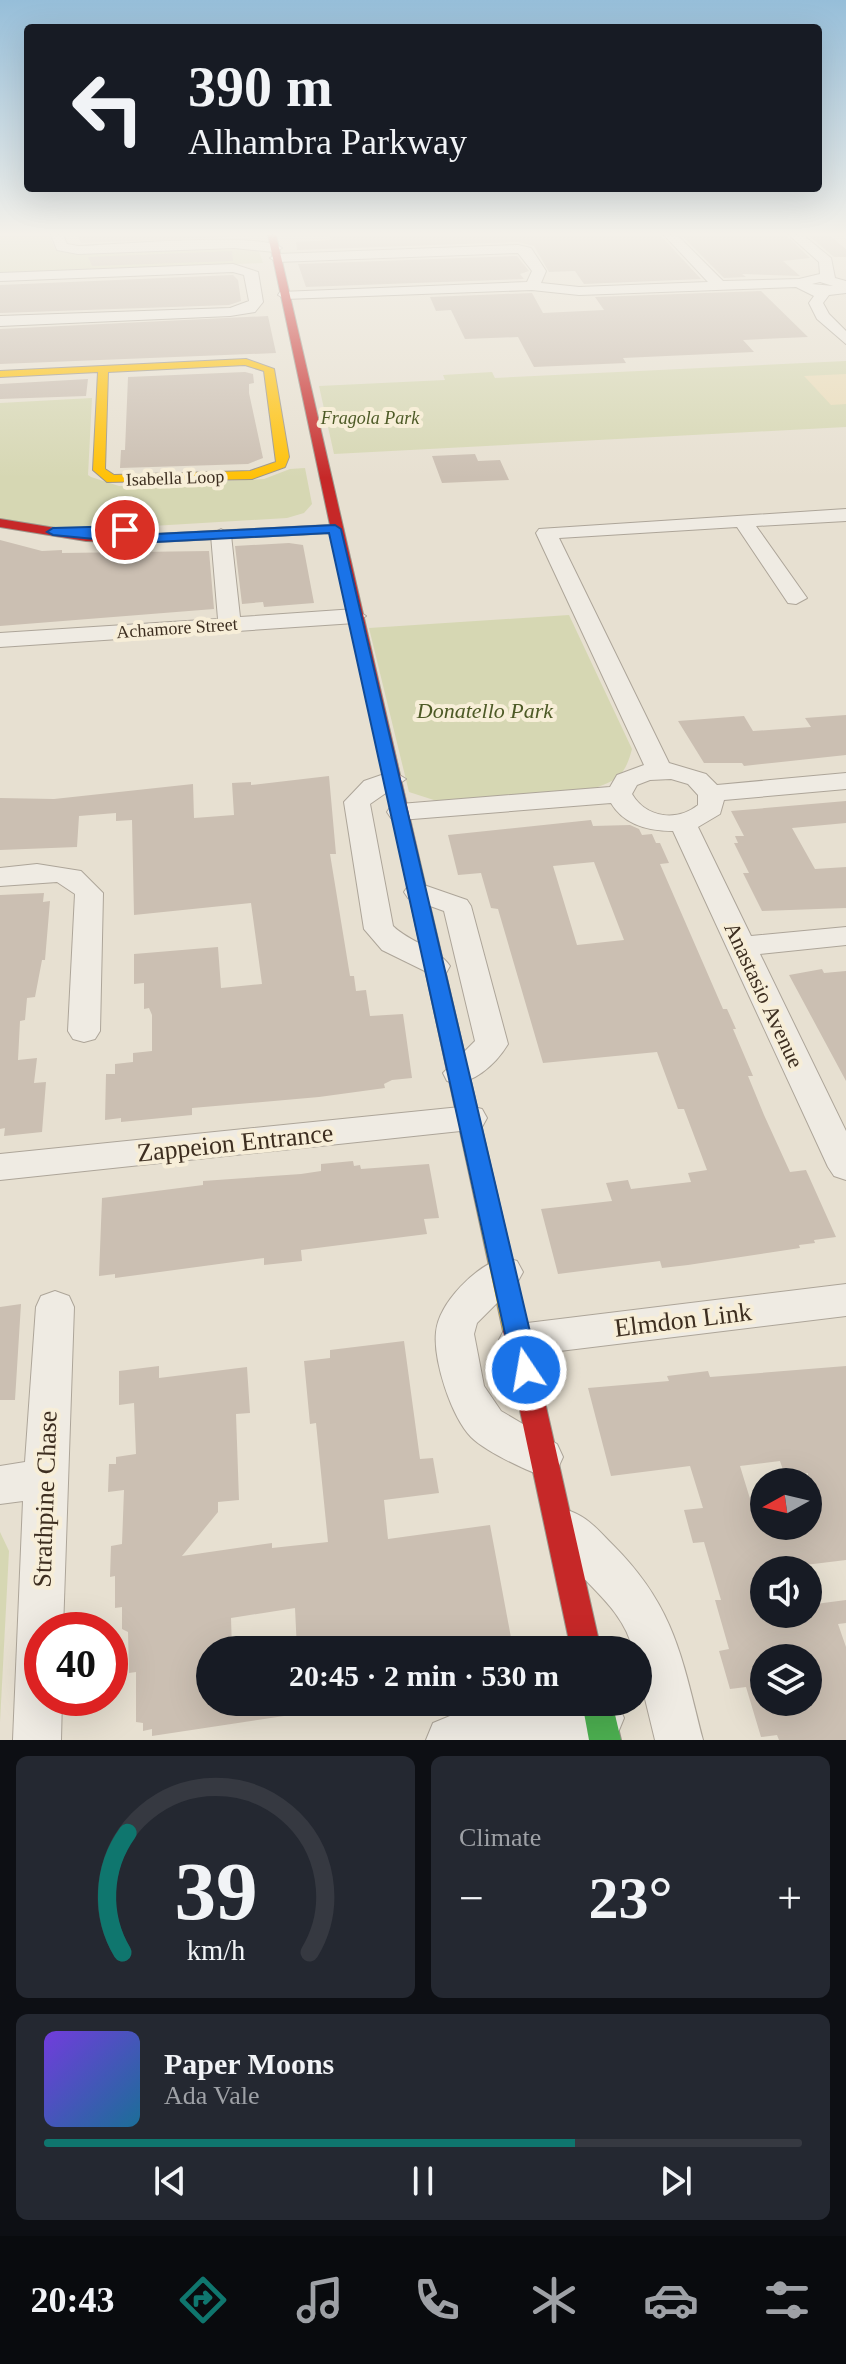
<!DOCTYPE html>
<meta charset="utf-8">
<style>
:root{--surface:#171b24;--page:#242831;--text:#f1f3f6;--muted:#9ea1a6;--line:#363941;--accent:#0f766e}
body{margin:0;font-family:"Times New Roman",serif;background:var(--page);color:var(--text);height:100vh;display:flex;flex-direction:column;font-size:30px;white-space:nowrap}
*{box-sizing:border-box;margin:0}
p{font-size:26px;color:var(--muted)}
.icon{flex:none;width:44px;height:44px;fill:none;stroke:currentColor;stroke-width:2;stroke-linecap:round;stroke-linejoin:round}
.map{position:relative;height:1740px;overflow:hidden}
.sheet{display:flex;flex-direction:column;gap:16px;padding:16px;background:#0d0f14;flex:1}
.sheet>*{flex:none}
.banner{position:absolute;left:24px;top:24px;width:798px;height:168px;border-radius:8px;box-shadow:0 8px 32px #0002;background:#171b24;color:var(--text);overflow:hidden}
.needle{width:52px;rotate:262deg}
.buttons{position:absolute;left:750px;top:1468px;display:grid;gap:16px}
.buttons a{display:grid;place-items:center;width:72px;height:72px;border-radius:50%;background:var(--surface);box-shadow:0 8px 32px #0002;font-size:40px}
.speed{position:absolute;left:24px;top:1612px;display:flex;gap:16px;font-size:40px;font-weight:700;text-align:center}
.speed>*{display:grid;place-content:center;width:104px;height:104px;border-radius:50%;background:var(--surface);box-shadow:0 8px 32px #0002;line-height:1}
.speed .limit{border:12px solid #d22;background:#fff;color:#111}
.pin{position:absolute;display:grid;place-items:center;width:68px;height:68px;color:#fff;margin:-34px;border:4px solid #fff;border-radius:50%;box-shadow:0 2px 8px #0007}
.me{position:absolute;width:88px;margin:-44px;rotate:348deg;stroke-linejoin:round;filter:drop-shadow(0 0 6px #0008)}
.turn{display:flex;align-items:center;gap:28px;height:168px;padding:0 32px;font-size:36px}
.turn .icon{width:104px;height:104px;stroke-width:2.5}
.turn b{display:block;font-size:56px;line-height:68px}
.big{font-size:60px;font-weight:700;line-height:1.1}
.sheet .widget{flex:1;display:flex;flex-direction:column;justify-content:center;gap:12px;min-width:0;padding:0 28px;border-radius:12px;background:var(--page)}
.sheet .dial{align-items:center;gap:0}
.dial svg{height:208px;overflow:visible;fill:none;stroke:var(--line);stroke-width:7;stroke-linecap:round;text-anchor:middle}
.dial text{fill:var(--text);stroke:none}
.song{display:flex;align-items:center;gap:24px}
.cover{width:96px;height:96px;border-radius:12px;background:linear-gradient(135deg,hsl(260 70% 55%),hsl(200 70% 35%))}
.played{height:8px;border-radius:4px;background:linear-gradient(90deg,var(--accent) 70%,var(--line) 70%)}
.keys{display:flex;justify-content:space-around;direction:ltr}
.heat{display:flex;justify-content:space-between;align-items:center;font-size:44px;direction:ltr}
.sheet .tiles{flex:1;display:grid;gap:16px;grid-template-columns:1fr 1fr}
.widget:last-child{grid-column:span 2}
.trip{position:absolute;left:196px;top:1636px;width:456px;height:80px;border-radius:40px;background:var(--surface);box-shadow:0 8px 32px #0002;font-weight:700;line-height:80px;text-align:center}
.dock{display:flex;height:128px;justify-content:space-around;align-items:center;background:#090b0e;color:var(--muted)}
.dock .icon{width:56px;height:56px}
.dock .on{color:var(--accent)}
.dock b{font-size:36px;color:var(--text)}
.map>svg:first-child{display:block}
.green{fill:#d6d7b3}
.sand{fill:#eadcb9}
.building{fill:#cbbfb2;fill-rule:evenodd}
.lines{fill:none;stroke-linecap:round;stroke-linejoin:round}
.street-casing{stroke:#ada599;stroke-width:2}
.fast-casing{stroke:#9c958a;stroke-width:2}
.slow-casing{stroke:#9c958a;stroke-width:2}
.jam-casing{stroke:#9c958a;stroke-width:2}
.street{fill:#efebe3;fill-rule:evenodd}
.fast{fill:#4caf50;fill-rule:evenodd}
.slow{fill:#ffc107;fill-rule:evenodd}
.jam{fill:#c62828;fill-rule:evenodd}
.route{fill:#1a73e8;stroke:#114b97;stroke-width:2}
.labels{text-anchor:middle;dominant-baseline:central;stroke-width:8;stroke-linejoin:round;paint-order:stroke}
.far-park-label{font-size:18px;font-style:italic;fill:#4d5a26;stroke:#f7eed8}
.far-street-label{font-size:18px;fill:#3d2e20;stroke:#f7eed8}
.park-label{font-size:22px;font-style:italic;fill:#4d5a26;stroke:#f7eed8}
.street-label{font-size:22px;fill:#3d2e20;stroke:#f7eed8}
.near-street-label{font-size:26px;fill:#3d2e20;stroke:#f7eed8}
</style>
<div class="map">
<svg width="846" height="1740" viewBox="0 0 846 1740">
<rect width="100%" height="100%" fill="#e7e0d1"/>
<path class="green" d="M0 235H49L55 249 77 253 258 249 263 263 0 274Z
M846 361V427L334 454 319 386 445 380 443 375 492 372 495 378Z
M92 398 88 475 91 477 119 486 264 479 290 469 305 468 312 504 304 513 287 518 53 532 0 523V403Z
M569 615 632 749C625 776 617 781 591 789L440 802 409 792 369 628Z
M0 1532 9 1551 0 1722Z"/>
<path class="sand" d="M846 374V404L831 405 804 376Z"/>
<path class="building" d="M77 235H229V237L81 243Z
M329 235H652L662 237 701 279 584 284 575 271 549 272 534 246 518 242 297 250 296 242 331 240Z
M786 235 810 258 783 261 800 276 742 274 746 277 724 278 682 236Z
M808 235H829L846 249V257H834Z
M232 251 233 261 92 266 88 257Z
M517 256 529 271 520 274 524 279 306 287 298 264Z
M233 275 238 280 241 301 229 305 0 313V285Z
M761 291 808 337 743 340 754 352 623 358 626 363 534 367 518 337 465 339 451 310 436 311 430 297 532 293 543 313 604 310 595 297Z
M268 316 276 353 0 364V329Z
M245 372 253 374 254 383 249 384V393L263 458 248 464 120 468 121 450H125L128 377Z
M88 379 86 396 0 399V384Z
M475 454 478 461 500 460 509 480 442 483 432 456Z
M0 540 42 551 62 550V553L209 551 214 609 0 626Z
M289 543 303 545 314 603 264 607 263 602 242 604 235 546Z
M846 715V755L744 766 742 763H704L678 721 744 716 753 731 811 727 805 718Z
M329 776 336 854H330L350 976H354L356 991 366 990 370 1016 403 1014 412 1078 392 1080 384 1084 385 1088 319 1097 192 1108V1115L121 1122V1118L105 1120 106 1074H115V1064L133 1062V1053L152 1051V1015L149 1008 144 1009V983L134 984V954L218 947 221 988 262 984 251 903 134 915 132 820 116 821V813L79 816 77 847 0 850V798L54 799 193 784 194 818 234 815 232 783 251 782V785Z
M846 801V823L792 828 815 869 846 867V908L762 911 743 873H749L734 843H738L735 836H744L731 811Z
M591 820 593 826 630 825 639 829 642 835 652 834 656 843H660L669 863 660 864 723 1009H727L736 1029H733L753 1076H748L764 1115 790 1172 806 1170 836 1237 814 1240 815 1243 799 1245 800 1248 688 1265 662 1268 660 1261 558 1274 541 1209 612 1201 606 1183 628 1180 631 1189 691 1182 688 1173 707 1170 684 1109H678L657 1052 543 1063 498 909 491 908 481 873 458 875 448 835ZM594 862 624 940 577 945 553 866Z
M44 893 43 902 50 901 45 960H42L35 997 27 998 25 1020 20 1021 18 1060 37 1058 34 1083 46 1082 42 1132 4 1136 5 1128 0 1129V895Z
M822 969 824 973 846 971V1081L789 975Z
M353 1161 354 1166 360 1165 361 1169 429 1164 439 1218 424 1219 427 1234 301 1250 302 1261 264 1265V1258L115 1278V1274L99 1276 102 1198 203 1185V1181L301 1174 321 1171V1164Z
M21 1304 15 1400H0V1307Z
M404 1341 420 1459 433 1458 439 1493 384 1500 388 1539 490 1525 512 1643 468 1650H297L295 1608 231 1618 232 1650H210V1702H303L304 1713 152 1736V1729L143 1731V1723L136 1722V1672L129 1673 128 1632 122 1629V1607L115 1608V1576L110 1577 111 1546 122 1544 124 1490 108 1492 109 1464H116V1457L136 1454 134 1403 119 1405V1371L159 1366V1378L247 1367 250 1413 236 1414 239 1500 218 1502V1512L182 1556 272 1543V1548L328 1542 316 1423 310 1424 304 1361 330 1358V1350Z
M846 1366V1560L764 1570V1614H808V1605L846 1600V1623L838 1624 846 1647V1740H779L777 1735 761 1737 746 1687 730 1689 719 1651 729 1649 715 1600H721L704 1542 693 1543 684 1510 703 1508 690 1466 611 1476 588 1388 669 1381 667 1376 708 1371 710 1377ZM780 1461 785 1476 808 1473V1526H764V1500L751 1502 740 1466ZM764 1658H808V1702H764Z"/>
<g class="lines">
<g class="street-casing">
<path id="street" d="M51 235H63L67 244 78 246C114 245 259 231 282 248L275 252 234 248 78 254 57 250Z
M664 235H677L723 281 799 279 820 274 819 262 789 235H803L831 258 835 278 846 281V293L829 295 823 303 829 314 846 331V344L817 319 809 303 814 296 796 287 579 295 532 290 285 299 278 295 280 292 527 282 532 271 518 253 277 262 270 258 277 254 518 245 531 248 546 271 541 283 579 287 708 282ZM820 282 833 286 812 284Z
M233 264 258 272 263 302 255 312 230 316 0 326V316L230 308 249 301 244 275 233 272 0 281V273Z
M846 509V521L756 526 807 598 796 604 788 603 737 527 559 538 669 763 706 774 717 785 846 773V789L724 800 720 814 698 827 751 936 846 927V945L760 954 846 1131V1180L834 1176 828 1167 673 831C649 831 624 825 611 803L400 820 391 818 387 812 391 806 400 804 610 787 617 775 644 765 536 533 539 529ZM671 779 688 784 698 795V805C677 822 646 818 632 794L637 785 650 780Z
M221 529 231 535 240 617 355 609 366 616 355 623 0 647V633L218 619 211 535Z
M393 771 406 779 370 804 393 926C409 942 438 948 450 966L446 973 435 976 382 950 364 929 344 802 364 781Z
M37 864 81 871 103 893 100 1031 95 1039 84 1042 73 1039 68 1031 75 894 57 882 0 886V868Z
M418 883 467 900 471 906 508 1044C496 1064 471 1088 447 1081L443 1073 475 1041 444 911 408 898 404 892 408 886Z
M470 1106 482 1109 487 1118 482 1127 470 1130 0 1180V1154Z
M504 1257 517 1261 523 1272 517 1283 477 1323 474 1334 484 1386 501 1411 557 1444 563 1457 557 1470 542 1476C523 1469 485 1451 471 1437 451 1416 433 1360 436 1332 439 1302 476 1266 504 1257Z
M846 1284V1316L519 1356 505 1352 499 1340 505 1328 519 1324Z
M55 1291 69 1296 74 1307 63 1630H42V1698H62L61 1740H13L23 1501 0 1504V1466L25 1462 36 1307 41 1296Z
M570 1511C589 1518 599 1531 613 1545 675 1607 682 1658 703 1740H655L638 1670V1650H633C621 1599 568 1576 548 1531L555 1517Z
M545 1702H617L624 1718 617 1735 605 1740H426L433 1723 450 1716Z"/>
</g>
<g class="fast-casing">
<path id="fast" d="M582 1702H612L621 1740H589Z"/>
</g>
<g class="slow-casing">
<path id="slow" d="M246 359 274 369 289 457 285 467 252 479 107 482 93 470 98 372 0 377V371ZM245 365 264 371 276 462 250 471 114 475 105 469 108 372Z
M411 857 420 862 529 1331 525 1338 516 1341 507 1338 503 1331 402 862Z"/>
</g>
<g class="jam-casing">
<path id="jam" d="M268 235H276L420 862 411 867 402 862 332 533 136 543 86 541 0 527V519L86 533 136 535 330 525Z
M516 1321 525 1324 529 1331 601 1650H571L503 1331 507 1324Z"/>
</g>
<use href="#street" class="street"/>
<use href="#fast" class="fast"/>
<use href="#slow" class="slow"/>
<use href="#jam" class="jam"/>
</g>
<linearGradient id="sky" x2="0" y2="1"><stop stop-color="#96bed9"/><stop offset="0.49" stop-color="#f4f1ea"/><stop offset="1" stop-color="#f4f1ea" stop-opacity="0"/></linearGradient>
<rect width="846" height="478" fill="url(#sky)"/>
<path class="route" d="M335 525 341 529 539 1370 535 1377 526 1381 516 1377 513 1370 329 533 136 543 53 535 47 532 53 528 125 526 131 530 125 534 136 535Z"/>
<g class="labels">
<g class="far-park-label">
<text x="370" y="418">Fragola Park</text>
</g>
<g class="far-street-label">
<text transform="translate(175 478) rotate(-2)">Isabella Loop</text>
<text transform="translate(177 628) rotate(-4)">Achamore Street</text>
</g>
<g class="park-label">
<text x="485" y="710">Donatello Park</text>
</g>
<g class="street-label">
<text transform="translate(764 995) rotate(65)">Anastasio Avenue</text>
</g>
<g class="near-street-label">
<text transform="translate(235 1143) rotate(-6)">Zappeion Entrance</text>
<text transform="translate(683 1320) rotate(-7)">Elmdon Link</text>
<text transform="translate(45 1499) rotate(-88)">Strathpine Chase</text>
</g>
</g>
</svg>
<div class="buttons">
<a><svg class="needle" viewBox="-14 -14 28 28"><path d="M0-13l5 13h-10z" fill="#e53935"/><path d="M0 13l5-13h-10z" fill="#9ea1a6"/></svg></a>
<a><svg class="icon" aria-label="sound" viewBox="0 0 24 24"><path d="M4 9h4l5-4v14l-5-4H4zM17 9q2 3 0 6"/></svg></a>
<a><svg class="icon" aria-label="layers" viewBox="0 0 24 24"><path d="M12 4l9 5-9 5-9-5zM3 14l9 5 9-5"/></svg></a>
</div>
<div class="speed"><div class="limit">40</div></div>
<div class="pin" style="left:125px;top:530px;background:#d93025"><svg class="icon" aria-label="arrive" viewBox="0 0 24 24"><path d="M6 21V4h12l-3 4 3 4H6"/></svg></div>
<svg class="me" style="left:526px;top:1370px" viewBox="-20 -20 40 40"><circle r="17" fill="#1a73e8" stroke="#fff" stroke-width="3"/><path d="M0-11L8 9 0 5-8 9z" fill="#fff"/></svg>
<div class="trip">20:45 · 2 min · 530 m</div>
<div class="banner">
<div class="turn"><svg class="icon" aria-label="left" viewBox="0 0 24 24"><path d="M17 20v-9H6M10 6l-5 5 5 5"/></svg><div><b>390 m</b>Alhambra Parkway</div></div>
</div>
</div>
<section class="sheet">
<div class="tiles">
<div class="widget dial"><svg viewBox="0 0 100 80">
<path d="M14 69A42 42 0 1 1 86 69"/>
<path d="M14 69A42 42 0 0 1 16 23" stroke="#0f766e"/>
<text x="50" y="56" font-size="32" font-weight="700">39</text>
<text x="50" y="72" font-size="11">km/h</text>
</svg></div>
<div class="widget"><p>Climate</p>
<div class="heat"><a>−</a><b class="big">23°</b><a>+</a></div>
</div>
<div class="widget">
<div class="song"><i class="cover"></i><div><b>Paper Moons</b><p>Ada Vale</p></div></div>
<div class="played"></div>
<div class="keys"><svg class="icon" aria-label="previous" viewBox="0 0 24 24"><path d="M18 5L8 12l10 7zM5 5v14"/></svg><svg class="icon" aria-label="pause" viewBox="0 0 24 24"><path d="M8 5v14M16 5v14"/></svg><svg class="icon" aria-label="next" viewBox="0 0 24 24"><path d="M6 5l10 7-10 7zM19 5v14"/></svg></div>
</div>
</div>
</section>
<nav class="dock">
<b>20:43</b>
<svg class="icon on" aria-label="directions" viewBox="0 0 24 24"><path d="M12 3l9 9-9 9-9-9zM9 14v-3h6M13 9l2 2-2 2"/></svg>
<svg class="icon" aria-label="music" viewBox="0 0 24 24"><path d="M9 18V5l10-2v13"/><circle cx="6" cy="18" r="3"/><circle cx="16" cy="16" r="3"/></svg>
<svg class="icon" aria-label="phone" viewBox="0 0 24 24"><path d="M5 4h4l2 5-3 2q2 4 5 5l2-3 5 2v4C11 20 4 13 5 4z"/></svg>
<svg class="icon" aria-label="climate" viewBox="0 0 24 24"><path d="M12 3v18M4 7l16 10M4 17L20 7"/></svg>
<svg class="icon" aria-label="car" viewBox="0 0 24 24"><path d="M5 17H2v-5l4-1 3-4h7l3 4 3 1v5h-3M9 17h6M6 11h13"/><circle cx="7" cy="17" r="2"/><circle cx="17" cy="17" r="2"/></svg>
<svg class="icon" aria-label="filters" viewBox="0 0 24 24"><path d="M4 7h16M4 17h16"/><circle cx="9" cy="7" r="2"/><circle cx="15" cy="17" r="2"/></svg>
</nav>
